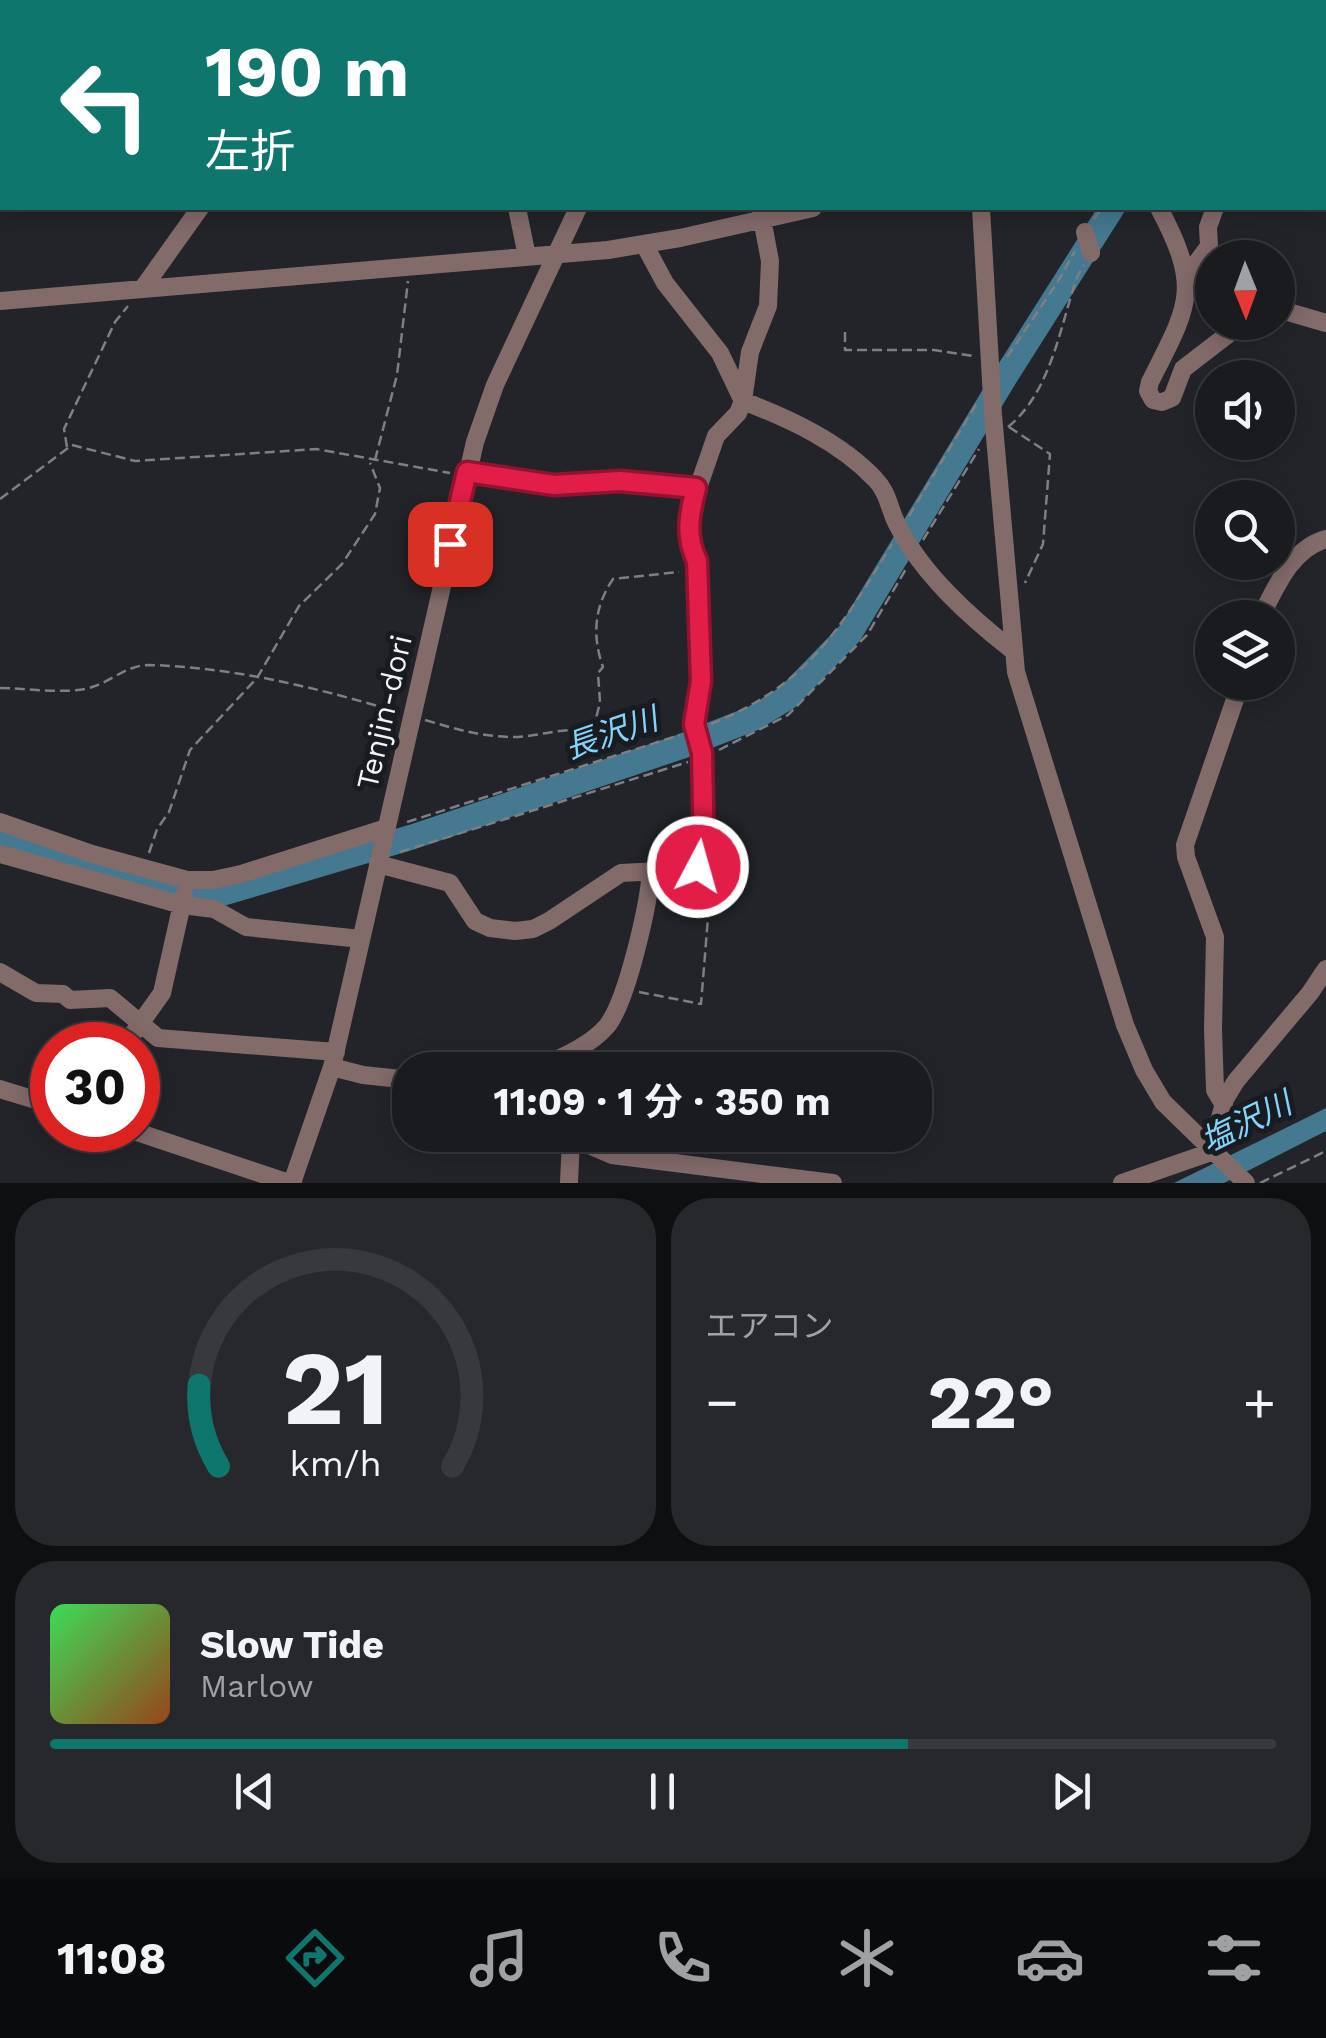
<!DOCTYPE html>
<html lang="ja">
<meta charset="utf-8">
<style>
:root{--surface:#1a1b1f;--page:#27282c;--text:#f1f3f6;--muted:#9fa1a4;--line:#38393d;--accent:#0f766e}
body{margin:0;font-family:"Work Sans","Noto Sans JP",sans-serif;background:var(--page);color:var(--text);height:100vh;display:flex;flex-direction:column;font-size:38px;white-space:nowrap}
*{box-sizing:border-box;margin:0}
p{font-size:32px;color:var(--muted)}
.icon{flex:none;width:55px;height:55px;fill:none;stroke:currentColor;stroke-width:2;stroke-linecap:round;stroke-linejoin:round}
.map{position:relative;height:1183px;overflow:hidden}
.side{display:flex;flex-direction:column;gap:15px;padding:15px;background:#0e0f11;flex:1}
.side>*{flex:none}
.top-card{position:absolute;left:0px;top:0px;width:1328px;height:210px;box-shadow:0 5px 25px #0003,0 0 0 2px var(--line);background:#0f766e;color:#fff;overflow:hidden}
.needle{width:65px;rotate:179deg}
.buttons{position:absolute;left:1195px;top:240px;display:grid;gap:20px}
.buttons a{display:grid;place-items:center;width:100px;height:100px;border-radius:50%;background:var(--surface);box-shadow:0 5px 25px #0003,0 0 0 2px var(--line);font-size:50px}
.speed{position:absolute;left:30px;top:1022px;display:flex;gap:20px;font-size:50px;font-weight:700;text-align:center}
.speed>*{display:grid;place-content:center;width:130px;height:130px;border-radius:50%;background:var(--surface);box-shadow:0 5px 25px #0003,0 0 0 2px var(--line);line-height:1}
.speed .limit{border:15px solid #d22;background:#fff;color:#111}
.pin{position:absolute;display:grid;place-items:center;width:85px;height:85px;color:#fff;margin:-42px;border-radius:20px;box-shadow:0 5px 15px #0006}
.me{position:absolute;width:110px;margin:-55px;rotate:6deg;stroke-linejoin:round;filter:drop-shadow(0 0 8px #0008)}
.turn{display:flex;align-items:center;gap:35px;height:210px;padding:0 40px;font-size:45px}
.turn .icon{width:130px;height:130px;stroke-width:2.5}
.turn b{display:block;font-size:70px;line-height:85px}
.big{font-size:75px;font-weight:700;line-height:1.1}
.side .tile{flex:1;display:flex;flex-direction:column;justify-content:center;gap:15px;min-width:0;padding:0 35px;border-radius:40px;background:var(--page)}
.side .dial{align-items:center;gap:0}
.dial svg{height:260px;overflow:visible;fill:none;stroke:var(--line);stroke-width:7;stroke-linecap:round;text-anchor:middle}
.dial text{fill:var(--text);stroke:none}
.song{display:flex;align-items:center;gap:30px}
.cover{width:120px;height:120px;border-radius:15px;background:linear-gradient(135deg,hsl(130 70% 55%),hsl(20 70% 35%))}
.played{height:10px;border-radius:5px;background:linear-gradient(90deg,var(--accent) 70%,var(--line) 70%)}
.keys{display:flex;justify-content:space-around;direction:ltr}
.heat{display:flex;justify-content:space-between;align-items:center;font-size:55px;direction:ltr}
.side .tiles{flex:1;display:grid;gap:15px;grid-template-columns:1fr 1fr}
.tile:last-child{grid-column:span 2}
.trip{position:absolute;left:392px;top:1052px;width:540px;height:100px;border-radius:40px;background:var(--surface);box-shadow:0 5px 25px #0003,0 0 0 2px var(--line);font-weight:700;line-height:100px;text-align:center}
.tab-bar{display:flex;height:160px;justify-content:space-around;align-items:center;background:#0a0b0c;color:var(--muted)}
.tab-bar .icon{width:70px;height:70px}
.tab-bar .selected{color:var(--accent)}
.tab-bar b{font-size:45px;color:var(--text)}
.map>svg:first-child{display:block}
.water{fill:#457891}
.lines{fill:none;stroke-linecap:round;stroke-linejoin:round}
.river{stroke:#457891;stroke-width:25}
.path{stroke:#7d7f83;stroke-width:2.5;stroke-dasharray:10 5;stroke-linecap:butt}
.minor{stroke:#836b6a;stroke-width:18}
.route-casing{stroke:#92132f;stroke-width:25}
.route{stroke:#e11d48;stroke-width:18}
.labels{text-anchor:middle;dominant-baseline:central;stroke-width:10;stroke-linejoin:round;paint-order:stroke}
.street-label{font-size:30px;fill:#f1f3f6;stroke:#181b20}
.water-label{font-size:32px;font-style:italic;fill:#83d4fc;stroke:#181b20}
</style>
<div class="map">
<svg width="1326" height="1183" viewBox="0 0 1326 1183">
<rect width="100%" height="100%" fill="#222429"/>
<path class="water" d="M1326 1108V1131L1224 1183H1174Z"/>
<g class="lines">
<path class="river" d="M1283 0 1288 2
M1207 2 1209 0
M1325 8H1326
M0 842 168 891 210 897 412 837 680 747 754 718 788 697 850 633 1005 377 1112 208"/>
<path class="path" d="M1094 219 1102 208
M845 332V350H934L973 356
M1007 357 1057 283 1075 251
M1008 427C1051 392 1060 327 1077 277L1084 265
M1009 427 1050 454 1043 544 1025 583
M67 447 64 429 115 322 128 306
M375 460 397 375 408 281
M0 499 72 445 135 461 316 449 450 473
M909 516 977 403
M923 540 979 449
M0 688C25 688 70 695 92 687 112 681 127 665 149 665 233 667 318 688 398 712
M425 720C456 729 478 736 510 737 538 738 570 723 596 734
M711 724C808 685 840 629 892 544
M593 731 600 702 598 673 603 667C592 636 594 607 613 579L679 572
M719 750 788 715 867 635 906 569
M407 822 680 735
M400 852 688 762
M149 853 157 829 169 812 190 750 257 678 299 606 342 564 375 514 380 488 370 463
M639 992 701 1004 710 893 705 882
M1260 1183 1326 1151"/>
<path class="minor" d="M166 0V2
M294 0V2
M965 0V2
M1171 0V2
M241 2 242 0
M482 2 483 0
M633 2 634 0
M721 2 722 0
M767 2V0
M1269 2 1270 0
M0 92 2 91
M517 208 527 256
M981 208 993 415 1016 672 1125 1025 1144 1070 1163 1102 1246 1183
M1159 208C1202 289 1189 305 1150 382L1148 391 1153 400 1162 402 1172 398 1183 369 1244 322
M1085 232 1091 253
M644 244 665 283 720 353 743 401C790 419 840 442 875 479 889 493 889 510 898 526 923 575 970 617 1012 650
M1187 276 1209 246 1208 227 1215 208
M143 288 200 208
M0 301 608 250 680 238 813 208
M1278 309 1326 323
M467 472 554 485 620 481 695 489
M1260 618C1276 587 1291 549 1326 539
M0 822 92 854 187 880H213L241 874 386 828
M0 854 182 905 214 909 246 927 361 939
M378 864 450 883 475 921 490 928 515 931 533 929 549 921 621 873 696 869 702 863V753L694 724 701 681 697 570 689 545V514L716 436 738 413 743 401 750 352 768 306 770 261 760 208
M0 972 36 993 63 994 70 1000 110 998 158 1038 336 1052
M125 1045 162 993 184 895
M332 1067 363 1075 410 1080
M534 1070C558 1059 589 1047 607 1026 627 1001 649 904 651 870
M0 1089 52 1105
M1224 1105 1215 1090 1213 1029 1215 937 1186 857 1185 845 1241 682
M131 1130 289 1183
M566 1135 612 1155 833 1183
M292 1183 332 1067 475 442 495 385 578 208
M569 1183 571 1138
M1122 1183 1211 1152 1225 1099 1236 1081 1310 993 1326 969"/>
</g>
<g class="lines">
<g class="route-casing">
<path id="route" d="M450 544 467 472 554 485 620 481 696 488C689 515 685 536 697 561L701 681 694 724 702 753 704 854 698 867"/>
</g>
<use href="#route" class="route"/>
</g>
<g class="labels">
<g class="street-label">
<text transform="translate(384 712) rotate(-77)">Tenjin-dori</text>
</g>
<g class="water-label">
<text transform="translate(611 733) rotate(-19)">長沢川</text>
<text transform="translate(1246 1122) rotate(-26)">塩沢川</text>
</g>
</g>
</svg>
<div class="buttons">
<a><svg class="needle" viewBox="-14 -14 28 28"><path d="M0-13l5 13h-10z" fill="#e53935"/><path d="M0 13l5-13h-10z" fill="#9fa1a4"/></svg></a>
<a><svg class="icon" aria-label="sound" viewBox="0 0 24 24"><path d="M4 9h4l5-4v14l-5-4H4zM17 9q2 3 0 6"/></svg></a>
<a><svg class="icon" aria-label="search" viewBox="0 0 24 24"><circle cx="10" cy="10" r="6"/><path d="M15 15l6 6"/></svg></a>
<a><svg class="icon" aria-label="layers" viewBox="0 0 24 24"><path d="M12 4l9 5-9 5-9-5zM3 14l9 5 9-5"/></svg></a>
</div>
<div class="speed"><div class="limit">30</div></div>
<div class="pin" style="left:450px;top:544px;background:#d93025"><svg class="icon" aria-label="arrive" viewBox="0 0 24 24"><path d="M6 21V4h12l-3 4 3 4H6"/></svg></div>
<svg class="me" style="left:698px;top:867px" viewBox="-20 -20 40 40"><circle r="17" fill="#e11d48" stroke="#fff" stroke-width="3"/><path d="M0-11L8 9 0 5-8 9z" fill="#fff"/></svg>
<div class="trip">11:09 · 1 分 · 350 m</div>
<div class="top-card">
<div class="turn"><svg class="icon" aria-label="left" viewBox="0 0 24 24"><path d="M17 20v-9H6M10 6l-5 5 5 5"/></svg><div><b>190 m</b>左折</div></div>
</div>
</div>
<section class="side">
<div class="tiles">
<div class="tile dial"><svg viewBox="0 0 100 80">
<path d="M14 69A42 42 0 1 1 86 69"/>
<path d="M14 69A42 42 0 0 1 8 44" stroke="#0f766e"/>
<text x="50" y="56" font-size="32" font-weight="700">21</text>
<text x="50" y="72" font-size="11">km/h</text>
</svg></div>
<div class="tile"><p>エアコン</p>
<div class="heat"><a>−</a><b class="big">22°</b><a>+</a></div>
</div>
<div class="tile">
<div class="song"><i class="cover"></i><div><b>Slow Tide</b><p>Marlow</p></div></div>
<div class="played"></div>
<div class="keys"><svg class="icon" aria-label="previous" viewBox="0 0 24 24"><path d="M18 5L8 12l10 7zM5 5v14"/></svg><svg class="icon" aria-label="pause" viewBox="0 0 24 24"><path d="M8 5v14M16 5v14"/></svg><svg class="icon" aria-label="next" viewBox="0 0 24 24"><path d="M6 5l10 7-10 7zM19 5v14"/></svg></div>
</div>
</div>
</section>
<nav class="tab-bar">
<b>11:08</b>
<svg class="icon selected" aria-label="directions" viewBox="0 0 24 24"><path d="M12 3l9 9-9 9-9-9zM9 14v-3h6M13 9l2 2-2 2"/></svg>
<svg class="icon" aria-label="music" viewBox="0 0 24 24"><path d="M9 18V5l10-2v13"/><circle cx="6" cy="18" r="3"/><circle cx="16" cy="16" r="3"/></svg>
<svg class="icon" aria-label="phone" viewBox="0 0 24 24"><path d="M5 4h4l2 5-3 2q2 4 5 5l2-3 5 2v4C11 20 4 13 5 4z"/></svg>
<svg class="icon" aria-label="climate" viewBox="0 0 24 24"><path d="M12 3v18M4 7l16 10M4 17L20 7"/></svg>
<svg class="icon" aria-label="car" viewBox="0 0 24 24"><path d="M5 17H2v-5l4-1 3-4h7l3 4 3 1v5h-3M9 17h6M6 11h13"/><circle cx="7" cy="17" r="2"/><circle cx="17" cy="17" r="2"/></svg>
<svg class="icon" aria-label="filters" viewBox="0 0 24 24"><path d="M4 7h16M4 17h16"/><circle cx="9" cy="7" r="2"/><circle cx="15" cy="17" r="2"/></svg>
</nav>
